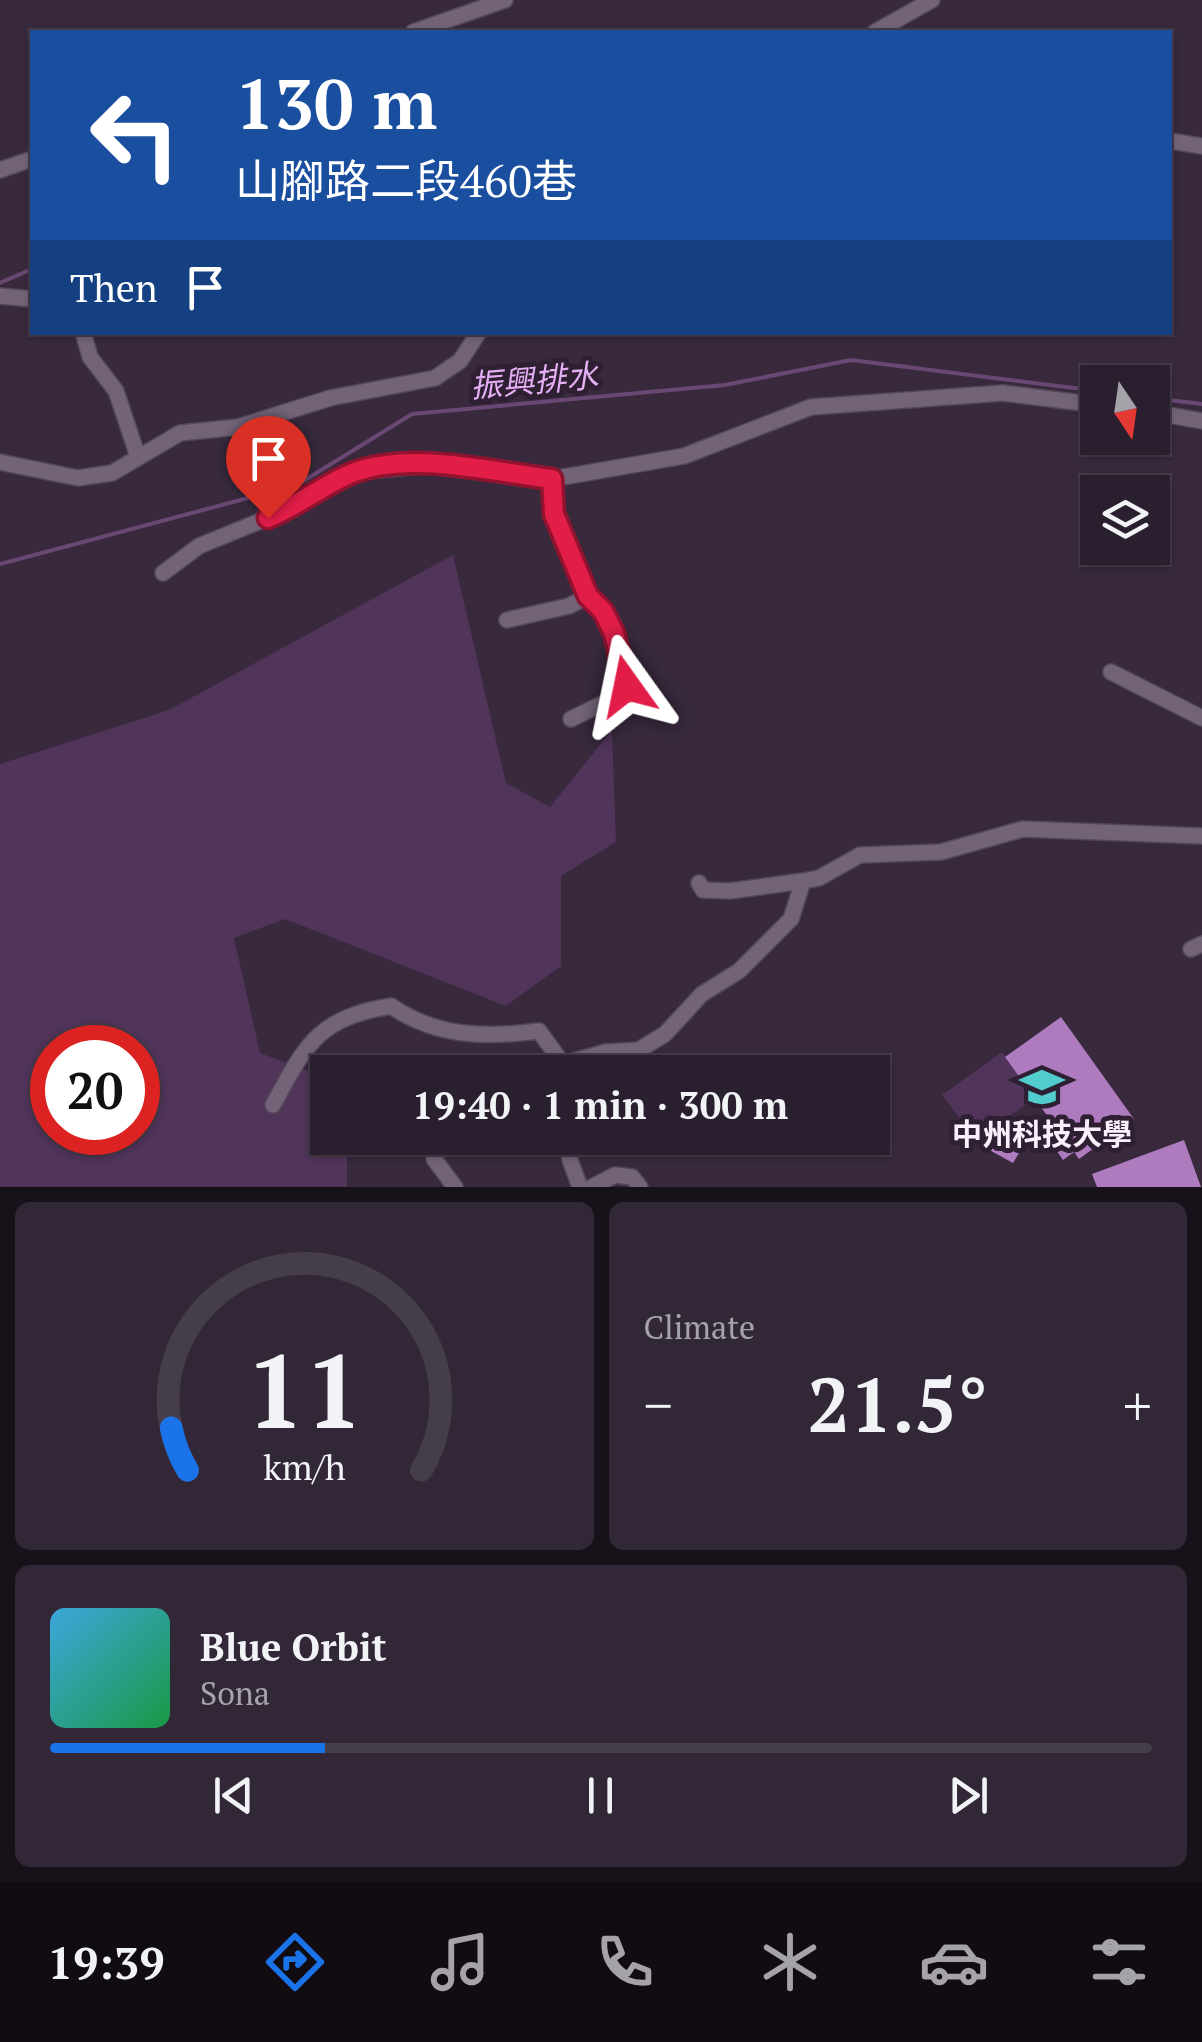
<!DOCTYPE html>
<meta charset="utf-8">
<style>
:root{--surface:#2a1f2e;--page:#322736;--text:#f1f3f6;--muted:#a5a2aa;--line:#463d4a;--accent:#1a73e8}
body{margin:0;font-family:"PT Serif","Noto Sans TC",serif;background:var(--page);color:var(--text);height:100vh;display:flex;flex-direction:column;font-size:38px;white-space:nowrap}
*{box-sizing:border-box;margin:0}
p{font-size:32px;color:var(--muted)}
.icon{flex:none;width:55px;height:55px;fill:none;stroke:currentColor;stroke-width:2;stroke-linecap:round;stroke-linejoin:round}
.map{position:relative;height:1187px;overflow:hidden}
.details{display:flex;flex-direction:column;gap:15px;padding:15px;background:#171119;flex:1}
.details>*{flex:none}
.banner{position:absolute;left:30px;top:30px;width:1142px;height:305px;border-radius:0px;box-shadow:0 2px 8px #0004,0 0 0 2px var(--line);background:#1a4fa0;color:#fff;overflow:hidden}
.needle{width:65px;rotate:167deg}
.controls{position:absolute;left:1080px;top:365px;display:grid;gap:20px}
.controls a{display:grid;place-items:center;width:90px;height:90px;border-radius:0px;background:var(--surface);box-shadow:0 2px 8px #0004,0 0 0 2px var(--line);font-size:50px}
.speed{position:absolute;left:30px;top:1025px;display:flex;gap:20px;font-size:50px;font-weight:700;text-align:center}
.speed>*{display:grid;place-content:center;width:130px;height:130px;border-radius:50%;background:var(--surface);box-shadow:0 2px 8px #0004,0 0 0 2px var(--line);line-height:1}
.speed .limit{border:15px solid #d22;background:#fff;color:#111}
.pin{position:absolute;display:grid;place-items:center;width:85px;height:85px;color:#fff;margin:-102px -42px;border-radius:50% 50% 50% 0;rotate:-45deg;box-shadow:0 0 10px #0007}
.pin .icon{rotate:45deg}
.me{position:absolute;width:110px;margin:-55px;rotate:348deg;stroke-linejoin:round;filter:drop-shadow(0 0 8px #0008)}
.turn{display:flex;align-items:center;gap:35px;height:210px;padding:0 40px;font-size:45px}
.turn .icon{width:130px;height:130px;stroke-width:2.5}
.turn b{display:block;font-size:70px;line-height:85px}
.then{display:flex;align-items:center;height:95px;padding:0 40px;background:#0003;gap:20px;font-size:38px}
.big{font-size:75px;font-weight:700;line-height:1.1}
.details .card{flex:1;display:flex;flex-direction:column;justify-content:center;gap:15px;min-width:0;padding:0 35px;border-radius:15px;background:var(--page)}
.details .dial{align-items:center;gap:0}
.dial svg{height:260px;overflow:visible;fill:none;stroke:var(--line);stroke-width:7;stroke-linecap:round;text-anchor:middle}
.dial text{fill:var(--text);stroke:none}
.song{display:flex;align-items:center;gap:30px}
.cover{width:120px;height:120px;border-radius:15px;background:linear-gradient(135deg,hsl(200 70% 55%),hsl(140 70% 35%))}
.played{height:10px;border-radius:5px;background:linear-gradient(90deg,var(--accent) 25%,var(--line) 25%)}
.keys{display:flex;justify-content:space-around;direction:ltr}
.heat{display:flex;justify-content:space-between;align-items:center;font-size:55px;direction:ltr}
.details .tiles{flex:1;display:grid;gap:15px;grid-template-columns:1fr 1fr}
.card:last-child{grid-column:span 2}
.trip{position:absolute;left:310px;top:1055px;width:580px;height:100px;border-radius:0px;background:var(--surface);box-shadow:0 2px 8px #0004,0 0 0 2px var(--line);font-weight:700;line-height:100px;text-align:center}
.dock{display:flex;height:160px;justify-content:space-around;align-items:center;background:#110c12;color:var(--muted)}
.dock .icon{width:70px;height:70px}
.dock .on{color:var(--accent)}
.dock b{font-size:45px;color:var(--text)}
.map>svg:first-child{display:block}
.green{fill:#50345a;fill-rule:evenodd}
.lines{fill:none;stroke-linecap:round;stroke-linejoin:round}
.stream{stroke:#6a4873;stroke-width:4}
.building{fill:#ae7bbe}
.minor-casing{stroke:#544758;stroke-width:18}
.minor{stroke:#736379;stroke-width:15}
.route-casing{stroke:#92132f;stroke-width:25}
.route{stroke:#e11d48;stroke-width:18}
.labels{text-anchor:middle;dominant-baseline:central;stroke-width:10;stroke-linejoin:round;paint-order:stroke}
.poi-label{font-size:30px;font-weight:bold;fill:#faf0fd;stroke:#2e1f32}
.water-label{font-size:32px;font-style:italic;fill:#e4aef5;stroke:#2e1f32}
</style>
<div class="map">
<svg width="1202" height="1187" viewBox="0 0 1202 1187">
<rect width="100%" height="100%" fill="#38293d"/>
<path class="green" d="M453 555 506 783 550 807 612 730 616 842 561 876V966L506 1006 285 919 234 938 260 1053 327 1078 328 1138H378L347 1154V1187H0V764L169 710ZM52 1048H138V1132H52Z
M1002 1052 1035 1098 976 1140 942 1095Z"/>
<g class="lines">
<path class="stream" d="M0 283 32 269
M1152 398 1202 404
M0 564 297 485 412 414 725 385 851 360 1098 391"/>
</g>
<path class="building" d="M1061 1017 1134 1119 1079 1159 1074 1152 1063 1160 1041 1128 1051 1121 1005 1057Z
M994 1126 1025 1143 1013 1163 982 1146Z
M1184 1140 1201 1187H1097L1092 1174Z"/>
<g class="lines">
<g class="minor-casing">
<path id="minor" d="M413 32 505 0
M875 32 932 0
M1170 141 1202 146
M0 170 32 159
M0 296 32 299
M83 332 90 357 116 391 138 457
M1152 412 1202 421
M0 462 78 478 112 473 180 433 238 427 330 398 435 378 460 361 479 332
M552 479 554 514 588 596 615 633 628 678 618 696 571 719
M163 573 199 546 302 504 355 472 430 465 552 479 684 456 811 407 1003 393 1098 405
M507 620 569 606 588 596
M1111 672 1202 718
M699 883 703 890 730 891 803 881
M1191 949 1202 944
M563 1064 606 1052 639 1050 665 1034 702 994 739 971 791 919 803 881 819 878 860 855 941 852 1023 829 1202 836
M273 1105C306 1044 318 1018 391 1006 436 1037 485 1038 539 1031L563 1064 564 1072
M568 1138 570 1160 580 1187
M434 1159 455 1187
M592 1187 615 1175 632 1177 640 1187"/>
</g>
<use href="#minor" class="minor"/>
</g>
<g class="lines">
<g class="route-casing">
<path id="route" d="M268 518C297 506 322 486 350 474 409 450 491 472 552 479L554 514 588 596 603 611 614 633 627 686"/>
</g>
<use href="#route" class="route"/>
</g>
<defs>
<g id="university-bare" transform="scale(3.45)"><path d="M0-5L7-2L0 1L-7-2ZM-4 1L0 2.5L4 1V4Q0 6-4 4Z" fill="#52cdce" stroke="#2e1f32" stroke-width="2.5" paint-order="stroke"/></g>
</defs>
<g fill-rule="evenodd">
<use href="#university-bare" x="1042" y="1087"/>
</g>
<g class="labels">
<g class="poi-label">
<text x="1042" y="1134">中州科技大學</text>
</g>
<g class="water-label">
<text transform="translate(534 380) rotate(-5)">振興排水</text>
</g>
</g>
</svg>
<div class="controls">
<a><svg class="needle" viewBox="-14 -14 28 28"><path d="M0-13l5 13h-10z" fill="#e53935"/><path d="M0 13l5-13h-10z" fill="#a5a2aa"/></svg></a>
<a><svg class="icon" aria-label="layers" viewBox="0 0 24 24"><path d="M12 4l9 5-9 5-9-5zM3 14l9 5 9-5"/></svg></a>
</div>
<div class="speed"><div class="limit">20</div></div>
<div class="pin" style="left:268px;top:518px;background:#d93025"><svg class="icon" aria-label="arrive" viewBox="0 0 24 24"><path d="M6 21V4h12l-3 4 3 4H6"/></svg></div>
<svg class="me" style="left:627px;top:686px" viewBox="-20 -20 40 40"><path d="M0-17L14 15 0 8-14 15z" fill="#e11d48" stroke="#fff" stroke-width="4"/></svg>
<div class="trip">19:40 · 1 min · 300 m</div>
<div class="banner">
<div class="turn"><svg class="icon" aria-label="left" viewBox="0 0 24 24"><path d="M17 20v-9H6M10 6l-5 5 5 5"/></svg><div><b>130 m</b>山腳路二段460巷</div></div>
<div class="then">Then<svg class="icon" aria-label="arrive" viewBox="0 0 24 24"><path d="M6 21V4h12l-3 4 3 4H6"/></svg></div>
</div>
</div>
<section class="details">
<div class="tiles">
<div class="card dial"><svg viewBox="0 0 100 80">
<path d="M14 69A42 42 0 1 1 86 69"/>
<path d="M14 69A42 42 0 0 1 9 56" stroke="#1a73e8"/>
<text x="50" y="56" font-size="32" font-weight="700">11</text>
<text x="50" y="72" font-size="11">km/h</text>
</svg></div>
<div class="card"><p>Climate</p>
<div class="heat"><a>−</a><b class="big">21.5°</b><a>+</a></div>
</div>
<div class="card">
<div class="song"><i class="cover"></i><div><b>Blue Orbit</b><p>Sona</p></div></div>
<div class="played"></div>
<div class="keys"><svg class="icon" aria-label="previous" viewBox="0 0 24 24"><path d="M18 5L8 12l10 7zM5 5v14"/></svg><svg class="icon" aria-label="pause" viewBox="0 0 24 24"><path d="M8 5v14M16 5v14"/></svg><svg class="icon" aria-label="next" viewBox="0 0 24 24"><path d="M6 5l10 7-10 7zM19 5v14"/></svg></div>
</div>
</div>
</section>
<nav class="dock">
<b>19:39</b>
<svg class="icon on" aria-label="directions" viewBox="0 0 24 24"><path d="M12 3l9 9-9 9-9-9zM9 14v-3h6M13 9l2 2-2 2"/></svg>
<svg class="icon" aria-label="music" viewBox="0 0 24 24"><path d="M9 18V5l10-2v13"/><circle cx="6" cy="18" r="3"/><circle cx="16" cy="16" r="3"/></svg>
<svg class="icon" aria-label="phone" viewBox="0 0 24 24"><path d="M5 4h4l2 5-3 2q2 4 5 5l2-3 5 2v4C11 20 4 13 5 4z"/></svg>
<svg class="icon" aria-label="climate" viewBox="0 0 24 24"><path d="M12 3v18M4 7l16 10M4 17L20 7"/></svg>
<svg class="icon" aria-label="car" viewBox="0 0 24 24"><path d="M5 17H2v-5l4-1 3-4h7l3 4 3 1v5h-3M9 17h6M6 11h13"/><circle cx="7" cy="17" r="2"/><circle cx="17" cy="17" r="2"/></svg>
<svg class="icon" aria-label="filters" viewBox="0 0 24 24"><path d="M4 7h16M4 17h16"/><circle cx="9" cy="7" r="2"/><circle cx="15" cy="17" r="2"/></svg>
</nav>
